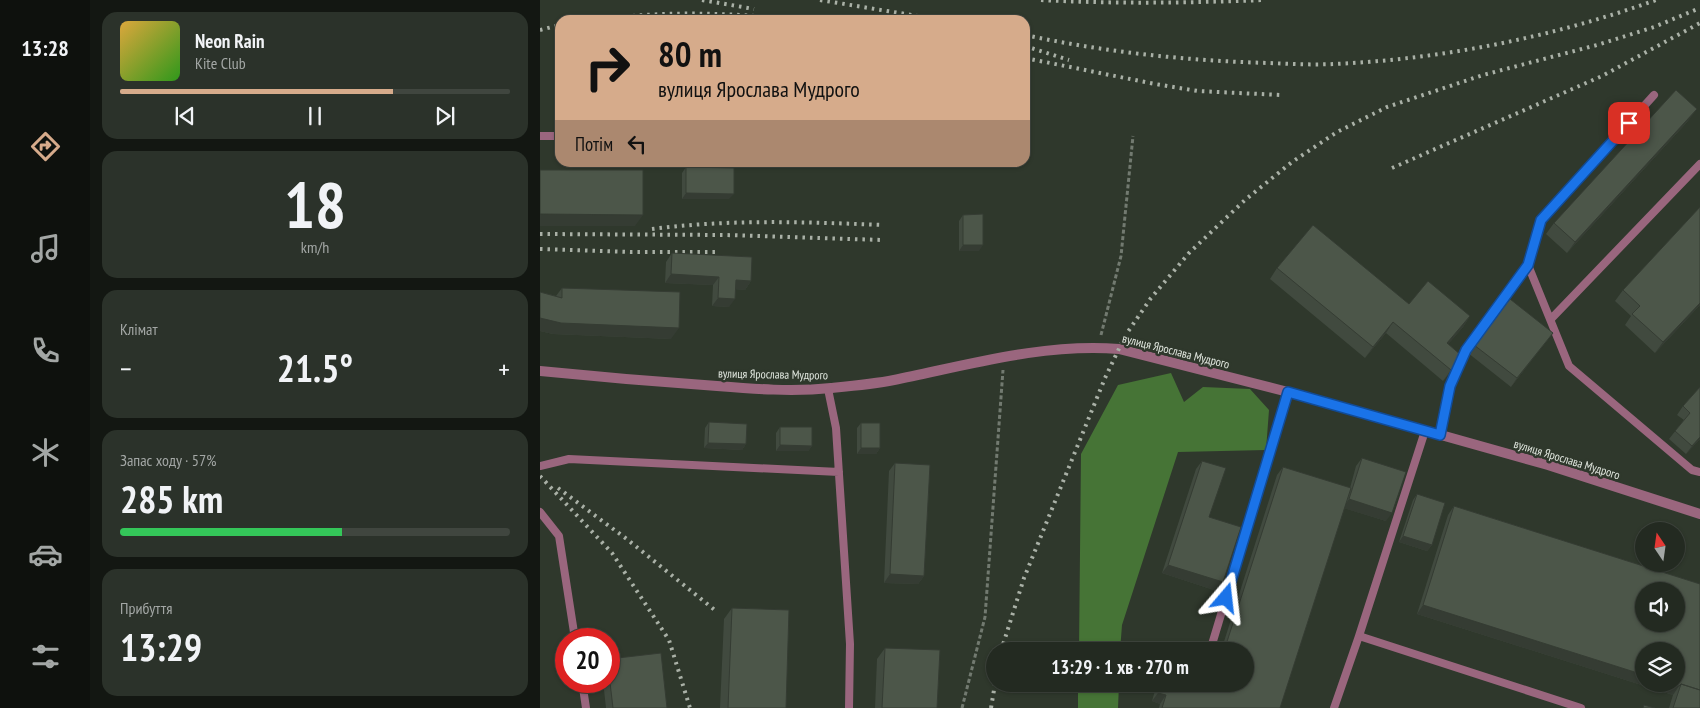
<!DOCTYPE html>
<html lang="uk">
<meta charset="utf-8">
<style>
:root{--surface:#232a21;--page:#2b322a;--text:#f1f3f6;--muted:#a3a7a5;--line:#40463f;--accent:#d6ab8b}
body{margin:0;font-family:"PT Sans Narrow",sans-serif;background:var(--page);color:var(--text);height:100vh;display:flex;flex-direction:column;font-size:19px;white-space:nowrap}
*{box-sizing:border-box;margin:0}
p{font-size:16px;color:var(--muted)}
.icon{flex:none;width:28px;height:28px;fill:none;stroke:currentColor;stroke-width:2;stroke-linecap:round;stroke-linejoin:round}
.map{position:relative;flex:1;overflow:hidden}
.side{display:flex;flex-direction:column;gap:12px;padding:12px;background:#131712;width:450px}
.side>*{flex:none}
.hud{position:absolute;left:15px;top:15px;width:475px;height:152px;border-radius:15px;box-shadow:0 1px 4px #0004,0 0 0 1px var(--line);background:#d6ab8b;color:#111;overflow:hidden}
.needle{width:32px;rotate:347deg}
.controls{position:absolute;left:1095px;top:522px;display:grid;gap:10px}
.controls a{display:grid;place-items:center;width:50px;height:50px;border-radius:50%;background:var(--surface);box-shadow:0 1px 4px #0004,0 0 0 1px var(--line);font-size:25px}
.speed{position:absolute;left:15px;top:628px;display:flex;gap:10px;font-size:25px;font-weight:700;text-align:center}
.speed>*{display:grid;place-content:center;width:65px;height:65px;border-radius:50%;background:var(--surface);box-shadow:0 1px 4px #0004,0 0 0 1px var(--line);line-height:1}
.speed .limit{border:8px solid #d22;background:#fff;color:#111}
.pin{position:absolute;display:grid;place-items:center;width:42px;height:42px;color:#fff;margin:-21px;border-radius:10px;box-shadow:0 2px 8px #0006}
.me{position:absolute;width:55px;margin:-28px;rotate:17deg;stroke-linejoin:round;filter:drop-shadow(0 0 4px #0008)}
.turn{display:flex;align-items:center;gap:18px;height:105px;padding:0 20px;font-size:22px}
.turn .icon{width:65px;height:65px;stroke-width:2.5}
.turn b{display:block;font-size:35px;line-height:42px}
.then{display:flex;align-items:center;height:48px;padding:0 20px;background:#0003;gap:10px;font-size:19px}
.big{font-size:38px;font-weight:800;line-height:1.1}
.side .widget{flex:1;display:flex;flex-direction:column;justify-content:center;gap:8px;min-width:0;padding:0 18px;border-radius:15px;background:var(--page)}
.side .dial{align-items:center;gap:0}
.dial b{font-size:65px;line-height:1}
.song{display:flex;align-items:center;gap:15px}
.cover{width:60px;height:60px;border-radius:8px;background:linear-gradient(135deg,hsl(40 70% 55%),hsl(110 70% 35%))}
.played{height:5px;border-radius:2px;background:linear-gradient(90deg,var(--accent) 70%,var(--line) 70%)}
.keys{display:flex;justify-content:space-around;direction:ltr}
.heat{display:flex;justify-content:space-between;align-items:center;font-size:28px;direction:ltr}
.charge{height:8px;border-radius:4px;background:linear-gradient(90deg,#34c759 57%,var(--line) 0)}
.trip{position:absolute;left:446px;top:642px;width:268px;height:50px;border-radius:25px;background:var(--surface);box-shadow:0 1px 4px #0004,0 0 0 1px var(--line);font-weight:800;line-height:50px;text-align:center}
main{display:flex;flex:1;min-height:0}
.tab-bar{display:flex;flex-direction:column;width:90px;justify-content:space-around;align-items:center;background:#0e110d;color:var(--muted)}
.tab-bar .icon{width:35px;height:35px}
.tab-bar .current{color:var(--accent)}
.tab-bar b{font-size:22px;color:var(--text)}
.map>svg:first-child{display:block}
.forest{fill:#467436}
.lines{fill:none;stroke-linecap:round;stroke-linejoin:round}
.path{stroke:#727a70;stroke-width:3;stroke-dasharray:4 2.5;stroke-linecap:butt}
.service{stroke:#9a667e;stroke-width:8}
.tertiary{stroke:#9a667e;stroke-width:10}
.rail{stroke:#aab1a7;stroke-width:4;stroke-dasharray:2.5 5;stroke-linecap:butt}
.wall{fill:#414a3f}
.shaded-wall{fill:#353c33}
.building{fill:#4c5649;stroke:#353c33;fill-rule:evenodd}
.route-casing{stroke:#114b97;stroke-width:12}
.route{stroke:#1a73e8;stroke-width:9}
.labels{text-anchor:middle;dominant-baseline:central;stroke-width:5;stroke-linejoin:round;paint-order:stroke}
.street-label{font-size:12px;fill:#e1e7df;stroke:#2f382c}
</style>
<main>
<nav class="tab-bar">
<b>13:28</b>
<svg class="icon current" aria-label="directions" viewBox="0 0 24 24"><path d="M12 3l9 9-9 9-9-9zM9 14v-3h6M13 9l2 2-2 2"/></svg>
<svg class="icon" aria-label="music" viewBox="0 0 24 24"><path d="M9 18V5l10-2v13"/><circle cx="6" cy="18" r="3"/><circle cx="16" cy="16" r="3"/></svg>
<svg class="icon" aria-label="phone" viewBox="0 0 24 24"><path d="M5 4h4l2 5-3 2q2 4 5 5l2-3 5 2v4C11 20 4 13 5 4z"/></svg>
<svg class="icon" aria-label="climate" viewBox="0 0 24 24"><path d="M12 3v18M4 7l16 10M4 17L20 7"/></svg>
<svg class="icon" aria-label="car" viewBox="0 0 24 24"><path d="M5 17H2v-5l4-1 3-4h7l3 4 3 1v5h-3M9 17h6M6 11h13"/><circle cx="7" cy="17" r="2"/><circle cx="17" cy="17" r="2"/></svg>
<svg class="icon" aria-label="filters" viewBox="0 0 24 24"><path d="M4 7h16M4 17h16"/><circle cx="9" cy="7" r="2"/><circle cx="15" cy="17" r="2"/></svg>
</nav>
<section class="side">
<div class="widget">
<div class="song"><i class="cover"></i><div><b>Neon Rain</b><p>Kite Club</p></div></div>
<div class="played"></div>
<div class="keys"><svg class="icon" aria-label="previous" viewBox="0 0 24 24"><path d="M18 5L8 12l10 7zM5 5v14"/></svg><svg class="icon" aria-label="pause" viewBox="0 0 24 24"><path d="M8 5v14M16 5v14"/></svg><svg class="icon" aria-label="next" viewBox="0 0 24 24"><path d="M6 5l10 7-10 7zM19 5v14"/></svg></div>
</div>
<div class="widget dial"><b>18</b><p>km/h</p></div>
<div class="widget"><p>Клімат</p>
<div class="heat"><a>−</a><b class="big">21.5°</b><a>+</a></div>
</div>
<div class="widget"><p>Запас ходу · 57%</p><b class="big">285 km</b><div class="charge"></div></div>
<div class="widget"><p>Прибуття</p><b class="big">13:29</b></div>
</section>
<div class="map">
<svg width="1160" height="708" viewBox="0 0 1160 708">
<rect width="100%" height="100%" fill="#2f382c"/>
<path class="forest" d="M631 373 644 402 663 387 710 389 729 410 726 450 638 452 582 625 580 651H539L541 454 578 385Z
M538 684H579L578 708H538Z"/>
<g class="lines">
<path class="path" d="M561 335 581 256 593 136
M422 708 445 617 463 370"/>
<path class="service" d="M0 136H20
M988 265 1029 366 1152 470 1160 472
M1011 319 1160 164
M288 389 296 428 310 644 309 708
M900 435 910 386 926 350 988 265 1001 220 1114 95
M0 466 29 459 299 472
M0 512 19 536 35 639
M819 636 1041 708
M670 651 748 392
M42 681 46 708
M794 708 819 636 885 431"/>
<path class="tertiary" d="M0 371C59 377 118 382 177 386 214 389 253 392 291 388 312 386 334 384 354 380 428 365 503 343 579 349L748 392 1008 465 1160 514"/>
<path class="rail" d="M162 0 214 9
M280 0 402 20
M501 0C575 4 649 3 724 0
M55 20C128 10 191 13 263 20
M0 30 20 25
M485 35C565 52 648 61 730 63 751 64 773 65 794 64 904 59 1013 37 1116 0
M485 46 529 60
M485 58 615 84 658 91 740 95
M852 168 1062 76 1160 23
M112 229C190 219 266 222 344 225
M0 234 186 235 342 240
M0 249 90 252H177
M0 476 72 553 129 640 150 708
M18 488 88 540 176 611
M461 651 484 578 565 378 585 336 611 298 649 253 705 200 752 162 797 132 847 107 943 75 1057 45 1114 27 1160 8
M451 708 455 684"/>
</g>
<path class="wall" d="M1149 120 1027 253 1006 234 1014 223Z
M155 162H195L191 168 189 199H142V173L146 167H155Z
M423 215 439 251H419V221Z
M132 253 211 281 205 290 195 289 189 307 172 306 173 285 125 283 126 262Z
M737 268 869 304 930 316 923 327 908 344 922 356 915 367 903 381 846 333 825 358 730 279Z
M22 288 131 339 13 334 0 331V292L16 296Z
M1083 290 1160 305 1115 353 1085 325 1091 316 1075 301Z
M1013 333 971 387 928 353 934 345Z
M1160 387V439L1146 454 1129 439 1144 420 1137 415 1143 406Z
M169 422 206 444 202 450 164 448 165 428Z
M321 423 340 448 336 454H317V428Z
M240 427 272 446 268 451H236V433Z
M822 458 846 521 804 508 740 708H619L620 704 612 701 617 684H705V651H681L737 475 743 467 810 488 816 466Z
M662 461 669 517 683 582 677 591 622 573 656 469Z
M355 463 384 576 378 584 344 583 349 471Z
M877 494 892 545 887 551 859 542 873 500Z
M914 506 1160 584V708H1129L1133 695 877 614 908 515Z
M192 608 246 708H180L184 619Z
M345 648 397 708H335L337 659Z
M69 659 127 708H66L63 681H69Z"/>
<path class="shaded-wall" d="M1157 109 1149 120 1027 253 1035 242Z
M158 162H195L191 168 155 167Z
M146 193 194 194 189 199H142Z
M0 214 103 215 95 226H0Z
M423 245H443L439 251H419Z
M131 274 179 277 173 285 125 283Z
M196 280 211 281 205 290 190 289Z
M178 298 195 299 189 307 172 306Z
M1160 303V305L1115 353 1123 342Z
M930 316 923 327 900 354 907 343Z
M0 318 139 328 131 339 13 334 0 331Z
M853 322 846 333 825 358 833 347Z
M1013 333 1007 341 971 387 977 378Z
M922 356 915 367 903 381 911 370Z
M1160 437V439L1146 454 1152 446Z
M168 443 206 444 202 450 164 448Z
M240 445 272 446 268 451H236Z
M321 448H340L336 454H317Z
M809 499 852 513 846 521 803 508Z
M863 536 892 545 887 551 859 542Z
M628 565 683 582 677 591 622 573Z
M350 574 384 576 378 584 344 583Z
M883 605 1104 675V684H1131L1139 686 1133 695 877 614Z
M618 693 626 695 620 704 612 701Z"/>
<path class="building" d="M1136 90 1157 109 1035 242 1014 223Z
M146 167 194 168V194L146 193Z
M0 170H103V215L0 214Z
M1160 207V303L1123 342 1092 314 1100 306 1083 290Z
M443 214V245H423V215Z
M773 225 869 304 888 281 930 316 907 343 922 356 911 370 853 322 833 347 737 268Z
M132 253 212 257 211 281 196 280 195 299 178 298 179 277 131 274Z
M22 288 140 292 139 328 21 323 0 318V292L22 298Z
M970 299 1013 333 977 378 934 345Z
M1160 387V437L1152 446 1135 431 1150 413 1143 406Z
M169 422 207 424 206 444 168 443Z
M321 423H340V448H321Z
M240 427H272V446L240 445Z
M822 458 866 472 852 513 809 499Z
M662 461 686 468 669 517 701 527 683 582 628 565Z
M355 463 390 465 384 576 350 574Z
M743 467 811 488 740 708H622L626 695 618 693 620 684H705V651H684Z
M877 494 905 503 892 545 863 536Z
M914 506 1160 584V690L1141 684 1139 686 1131 684H1136V651H1104V675L883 605ZM1104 591H1136V624H1104Z
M192 608 249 610 246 708H188Z
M345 648 400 650 397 708H342Z
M121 653 127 708H73L69 674V659Z
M1141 684 1160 690V708H1133Z
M1104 705 1115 708H1103Z"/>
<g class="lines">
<g class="route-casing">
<path id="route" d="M686 598 748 392 900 435 910 386 926 350 988 265 1001 220 1089 123"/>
</g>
<use href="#route" class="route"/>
</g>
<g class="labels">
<g class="street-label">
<text transform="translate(636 351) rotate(14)">вулиця Ярослава Мудрого</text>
<text transform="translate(233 374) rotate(1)">вулиця Ярослава Мудрого</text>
<text transform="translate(1027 459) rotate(17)">вулиця Ярослава Мудрого</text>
</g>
</g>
</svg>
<div class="controls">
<a><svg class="needle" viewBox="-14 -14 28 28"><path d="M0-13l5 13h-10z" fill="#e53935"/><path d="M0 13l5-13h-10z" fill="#a3a7a5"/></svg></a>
<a><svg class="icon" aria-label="sound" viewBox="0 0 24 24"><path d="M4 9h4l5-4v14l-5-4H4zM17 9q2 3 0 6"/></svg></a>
<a><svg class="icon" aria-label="layers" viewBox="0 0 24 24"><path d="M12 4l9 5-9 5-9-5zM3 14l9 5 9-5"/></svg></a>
</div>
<div class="speed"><div class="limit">20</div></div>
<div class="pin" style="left:1089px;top:123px;background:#d93025"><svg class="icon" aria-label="arrive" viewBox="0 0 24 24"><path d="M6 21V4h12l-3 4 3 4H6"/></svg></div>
<svg class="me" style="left:686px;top:598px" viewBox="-20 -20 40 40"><path d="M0-17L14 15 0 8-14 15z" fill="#1a73e8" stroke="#fff" stroke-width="4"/></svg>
<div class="trip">13:29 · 1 хв · 270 m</div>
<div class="hud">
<div class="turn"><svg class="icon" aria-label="right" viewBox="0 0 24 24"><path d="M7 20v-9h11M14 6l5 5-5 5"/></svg><div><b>80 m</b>вулиця Ярослава Мудрого</div></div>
<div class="then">Потім<svg class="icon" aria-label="left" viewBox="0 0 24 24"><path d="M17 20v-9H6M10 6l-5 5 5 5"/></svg></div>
</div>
</div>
</main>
